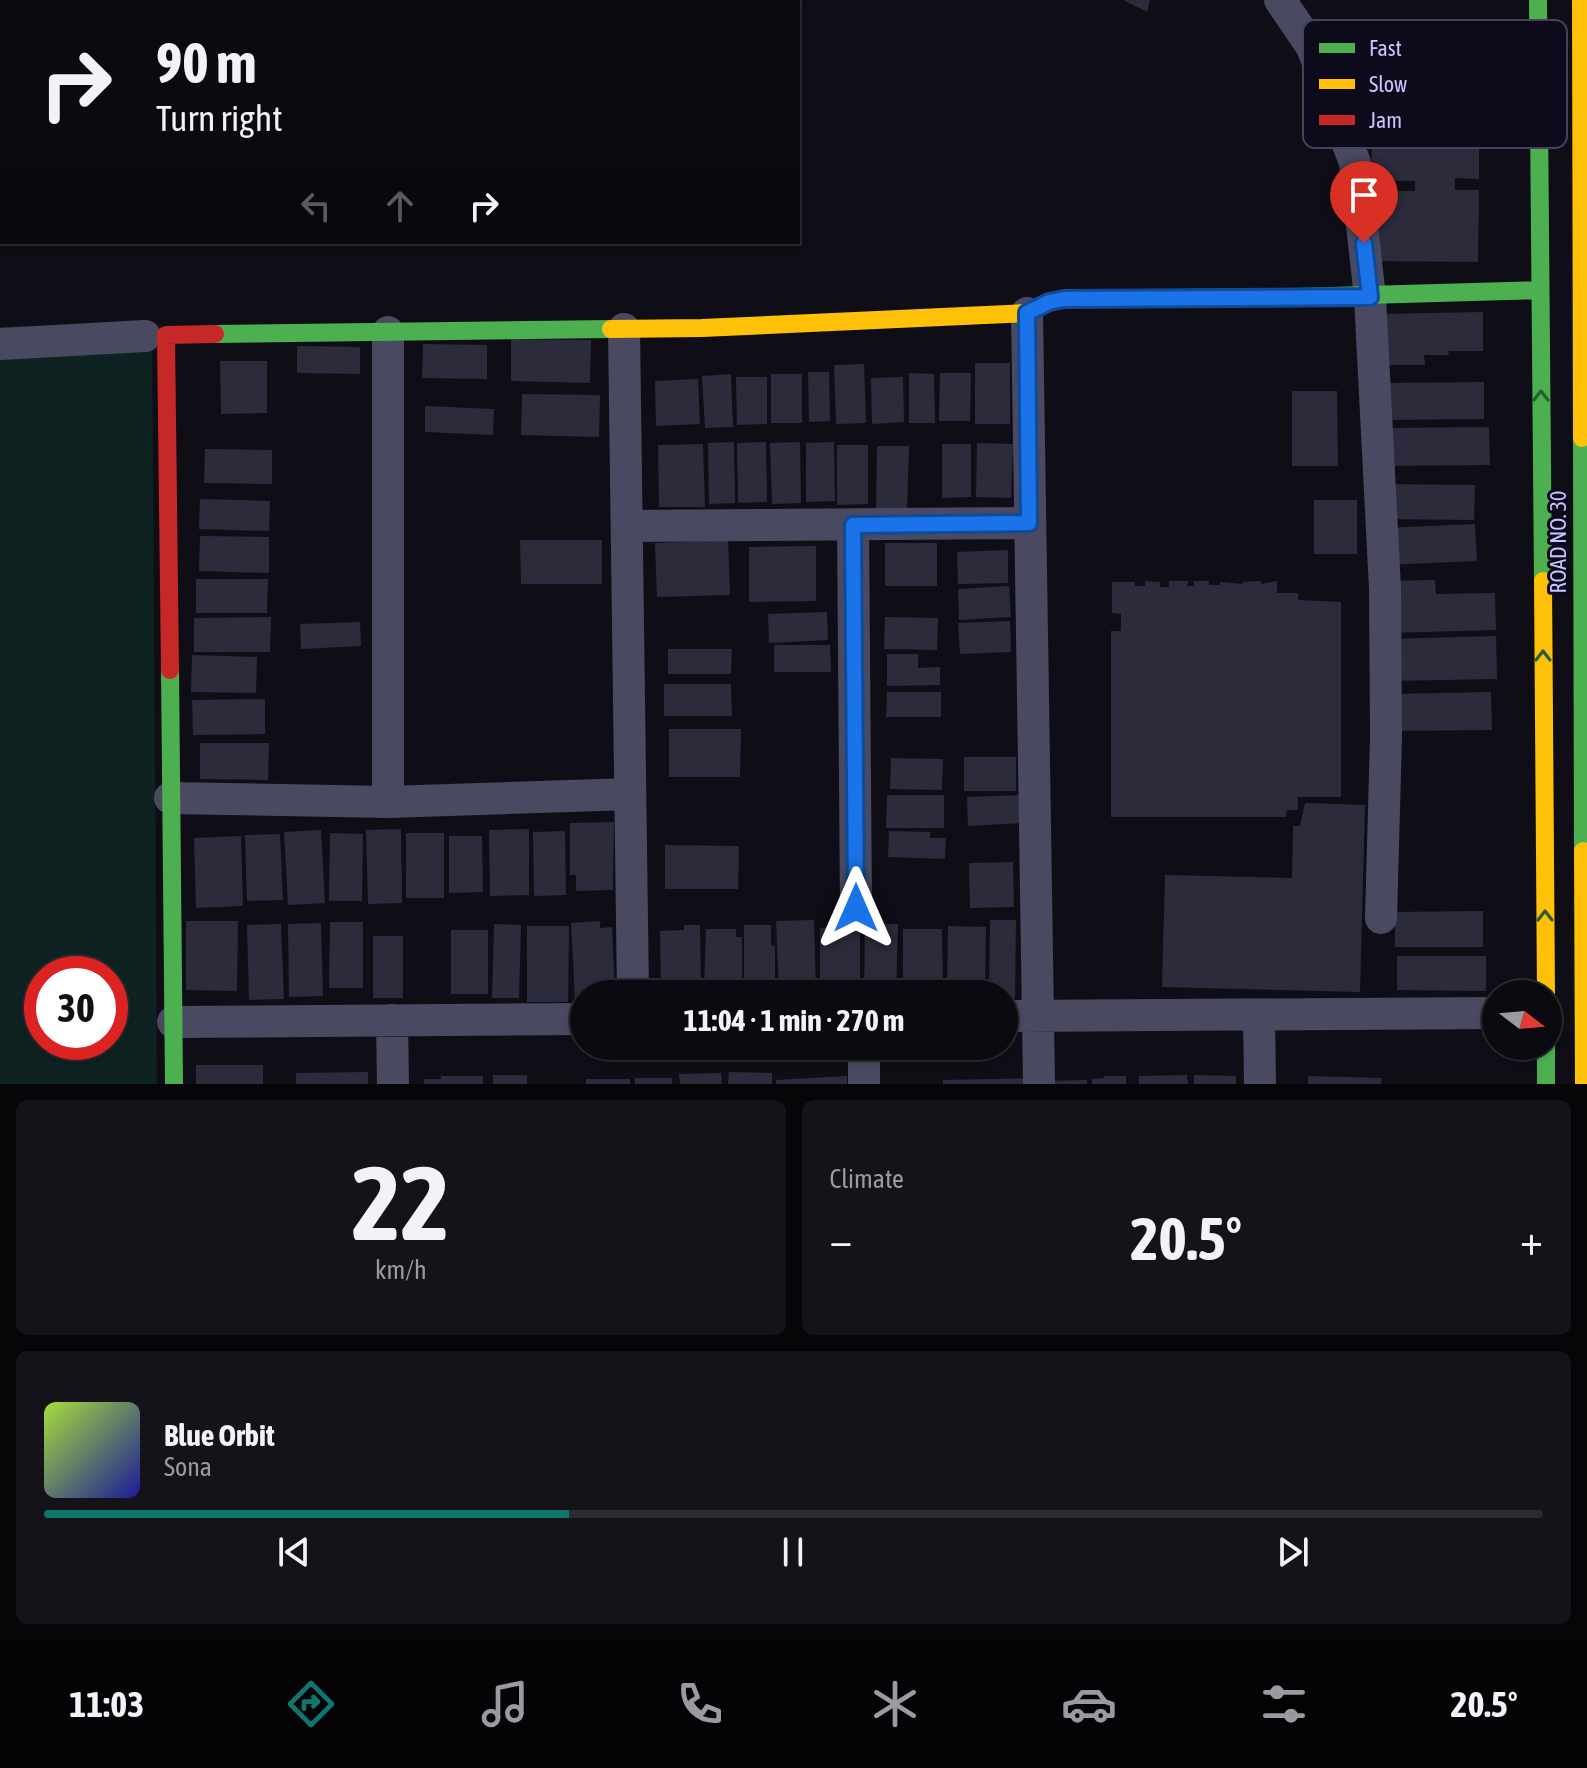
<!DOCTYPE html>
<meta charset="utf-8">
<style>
:root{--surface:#0b0a11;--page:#14131a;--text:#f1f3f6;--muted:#9a9a9f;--line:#2b2b31;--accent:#0f766e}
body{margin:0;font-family:"Asap Condensed",sans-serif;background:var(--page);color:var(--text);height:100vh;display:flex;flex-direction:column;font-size:30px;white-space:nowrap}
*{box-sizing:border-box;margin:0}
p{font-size:26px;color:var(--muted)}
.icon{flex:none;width:44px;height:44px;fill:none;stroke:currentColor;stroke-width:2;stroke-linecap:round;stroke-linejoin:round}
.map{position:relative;height:1084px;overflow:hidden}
.panel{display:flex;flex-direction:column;gap:16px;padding:16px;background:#060609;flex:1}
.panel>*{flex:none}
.top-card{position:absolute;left:0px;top:0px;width:800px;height:244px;box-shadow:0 2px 6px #0004,0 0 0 2px var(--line);background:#0b0a11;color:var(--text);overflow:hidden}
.needle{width:52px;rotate:106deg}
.tools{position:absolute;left:1482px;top:980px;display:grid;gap:16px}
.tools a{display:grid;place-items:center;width:80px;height:80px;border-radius:50%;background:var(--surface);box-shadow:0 2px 6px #0004,0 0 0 2px var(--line);font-size:40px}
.speed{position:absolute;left:24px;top:956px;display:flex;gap:16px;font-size:40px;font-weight:700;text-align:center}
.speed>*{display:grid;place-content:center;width:104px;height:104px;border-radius:50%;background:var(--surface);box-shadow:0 2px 6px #0004,0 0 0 2px var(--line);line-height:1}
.speed .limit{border:12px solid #d22;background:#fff;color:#111}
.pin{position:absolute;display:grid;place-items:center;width:68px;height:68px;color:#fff;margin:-82px -34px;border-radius:50% 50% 50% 0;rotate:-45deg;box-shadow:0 0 8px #0007}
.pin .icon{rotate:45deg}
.me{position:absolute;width:88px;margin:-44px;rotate:0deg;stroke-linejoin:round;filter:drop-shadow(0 0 6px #0008)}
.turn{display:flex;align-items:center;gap:28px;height:168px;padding:0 24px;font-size:36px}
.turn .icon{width:104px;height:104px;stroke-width:2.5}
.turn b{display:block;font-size:56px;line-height:68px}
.lanes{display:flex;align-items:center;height:76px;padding:0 24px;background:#0003;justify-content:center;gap:40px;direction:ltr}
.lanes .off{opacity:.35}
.big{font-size:60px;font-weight:700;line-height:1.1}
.panel .widget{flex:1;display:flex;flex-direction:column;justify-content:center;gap:12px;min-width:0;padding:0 28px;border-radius:12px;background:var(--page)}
.panel .dial{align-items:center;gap:0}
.dial b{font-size:104px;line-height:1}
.song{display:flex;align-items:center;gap:24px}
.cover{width:96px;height:96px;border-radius:12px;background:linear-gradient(135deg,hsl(80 70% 55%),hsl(240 70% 35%))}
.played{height:8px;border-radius:4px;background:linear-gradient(90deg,var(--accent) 35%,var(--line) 35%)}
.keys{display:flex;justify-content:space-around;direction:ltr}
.heat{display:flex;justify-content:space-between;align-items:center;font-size:44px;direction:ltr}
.panel .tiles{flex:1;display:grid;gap:16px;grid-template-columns:1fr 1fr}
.widget:last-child{grid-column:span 2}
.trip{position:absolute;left:570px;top:980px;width:448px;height:80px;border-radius:40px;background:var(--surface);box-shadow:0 2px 6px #0004,0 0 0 2px var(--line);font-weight:700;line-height:80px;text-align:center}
.tabs{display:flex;height:128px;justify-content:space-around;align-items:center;background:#040407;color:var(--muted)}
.tabs .icon{width:56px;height:56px}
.tabs .current{color:var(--accent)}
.tabs b{font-size:36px;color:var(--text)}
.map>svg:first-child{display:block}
.green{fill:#0e2221;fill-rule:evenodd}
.building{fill:#2c2b3b}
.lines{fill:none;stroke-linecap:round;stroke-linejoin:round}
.street{stroke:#494a61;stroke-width:32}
.fast{stroke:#4caf50;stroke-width:18}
.slow{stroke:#ffc107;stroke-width:18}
.jam{stroke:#c62828;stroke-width:18}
.oneway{stroke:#2c5c36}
.route-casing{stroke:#114b97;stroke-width:20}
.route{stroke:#1a73e8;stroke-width:14}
.labels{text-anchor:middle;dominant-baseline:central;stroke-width:6;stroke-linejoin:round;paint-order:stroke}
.street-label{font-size:22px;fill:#c8c5ff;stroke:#0c0a1b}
.key{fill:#0c0a1b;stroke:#44425f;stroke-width:2}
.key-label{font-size:22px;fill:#c8c5ff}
</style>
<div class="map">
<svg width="1587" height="1084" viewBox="0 0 1587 1084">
<rect width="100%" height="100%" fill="#0f0e17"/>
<path class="green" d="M152 322 157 1084H0V327ZM42 974H110V1042H42Z"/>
<path class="building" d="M1123 0H1150L1147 12Z
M1372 138H1479V179L1455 178V190H1479L1478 262 1371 261V191H1415V181H1371Z
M1483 312V351H1448L1449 355H1424L1425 365H1380V314Z
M511 339 591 340 590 383 511 381Z
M423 344 487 345V379L422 378Z
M297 346 360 347V374L297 373Z
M220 361H267V413L221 414Z
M975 363H1010V424H975Z
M864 364 866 423 836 424 834 365Z
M808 372H829L830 421 809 422Z
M909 373 934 374 935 423H909Z
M940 373H971L970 421H939Z
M731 374 733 427 705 428 702 376Z
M771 374H802V423H771Z
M736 377H767V424L737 425Z
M903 377 904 422 872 424 871 378Z
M698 379 700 424 656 426 655 381Z
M1484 382V419L1385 420V383Z
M1292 391H1337L1338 466H1292Z
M522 394 600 395 599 437 521 435Z
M425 406 494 409 493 435 425 432Z
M1489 427 1490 465 1384 466V428Z
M734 442 735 503 709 504 708 443Z
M766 442 767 502 738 503 737 443Z
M800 442 801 503 772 504 770 443Z
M834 442 835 501 806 502V443Z
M977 443 1013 444 1011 498 976 497Z
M703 444 705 507H659L658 445Z
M942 444H971V497L942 498Z
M837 445H868V504L837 505Z
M877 446H909L907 511 876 510Z
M205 449 272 450V484L204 483Z
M1383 484 1475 485 1474 520 1382 519Z
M200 499 270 501 269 531 199 529Z
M1314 500H1357V554H1314Z
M1475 524 1477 561 1385 565 1384 528Z
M200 536 269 537V573L199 571Z
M520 540H602V584H521Z
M728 540 730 595 657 597 655 543Z
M885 543H937V586H885Z
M816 546V601L749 602V547Z
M1008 550V583L958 584 957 552Z
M196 579H268L267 613H196Z
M1435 580 1436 594 1495 593 1496 630 1387 633 1386 581Z
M1145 581 1160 582V587H1169V581H1188L1187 586H1194V581H1209V585H1220V582L1243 584V582L1261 581V584L1277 581V593H1298V600L1341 602V797H1298V810H1287L1286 817H1111V631H1121V614L1112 613V582H1135V586H1145Z
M1009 586 1011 617 959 620 958 589Z
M827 612 828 640 769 643 768 614Z
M271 617 270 652H194V618Z
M885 617 938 618 937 650 884 649Z
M1010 621 1011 652 960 654 958 623Z
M360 622 361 646 301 649 300 624Z
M1496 636 1497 679 1389 681 1388 639Z
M774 645H830L831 672H774Z
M668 649H732L731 674H668Z
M887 654H918V668L940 667V685L887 686Z
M192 655 257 657 256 693 191 692Z
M664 684H731L732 716H664Z
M887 692H941V717H886Z
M1491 692 1492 730 1391 731V694Z
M265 699V734L193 735 192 700Z
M669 729H741L740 777H669Z
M200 743H269L268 780 200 779Z
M964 757H1016V791H964Z
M891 758 943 759 942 790 890 789Z
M887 795H944V828H886Z
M1022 795 1023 823 968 826 967 797Z
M1305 803 1365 805 1360 992 1162 987 1165 875 1292 878 1293 826H1300Z
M614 822 613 890 576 891V875H570V823Z
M401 829 402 903 368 904 366 830Z
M529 829V895L490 896 489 830Z
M321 830 325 903 288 905 284 832Z
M565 831 566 895 534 896 533 832Z
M889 831 930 832V838H946L945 859 888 857Z
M330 833 363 834 362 901H329Z
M406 833H444V898H406Z
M280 834 283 900 247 901 245 835Z
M241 836 243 906 196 908 194 838Z
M449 836H482L483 892 449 893Z
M665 845 739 846 738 889H665Z
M1013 862 1014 907 970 908 969 863Z
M1483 911V947H1395V912Z
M814 920 816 994H779L776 921Z
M990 920H1016L1015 998 989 994Z
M186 921H238L237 991 186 990Z
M600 921V928L612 927 615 994H584V1000H575L571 923Z
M330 922H363V988H329Z
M321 923 323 996 289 997 288 924Z
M281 924 284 999 249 1000 247 925Z
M494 924 521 925 519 998H492Z
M865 924H898L896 994H864Z
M684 925H700L701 993H661L660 931 684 930Z
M744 925H771V945L775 946V994H744Z
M527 926H569L568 1002H527Z
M948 926 986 927 985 994H947Z
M860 927V994H820V928Z
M706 929H736V937H742V994H704Z
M903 929H942L943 994H903Z
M451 930H488V994H451Z
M373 936H403V998H373Z
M1397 956H1486V991L1397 990Z
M196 1065H263V1084H196Z
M368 1072V1084H296V1073Z
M729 1072 772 1073V1084H728Z
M721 1073 722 1084H680L679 1074Z
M493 1075H527V1084H493Z
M1187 1075 1188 1084H1139V1076Z
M1194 1075 1236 1076V1084H1194Z
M441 1076H483V1084H424V1079H441Z
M847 1076V1084H776V1080Z
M1104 1076H1126V1084H1092V1079L1104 1078Z
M1308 1076 1382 1078 1381 1084H1308Z
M635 1078H672V1084H635Z
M1036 1078V1084H943V1080Z
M586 1079H630V1084H586Z
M1087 1080V1084H1043V1081Z"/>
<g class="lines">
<path class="street" d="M1280 0 1312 47 1355 163 1370 297 1385 588 1386 737 1381 918
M599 2V0
M1027 313 1039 1084
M624 329 633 994
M0 344 145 336
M853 525 856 908
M627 526 1029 523
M170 798 388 802V332
M388 802 630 794
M1259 1015 1260 1084
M1004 1016 1496 1013
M392 1020 393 1084
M173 1022 584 1019
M864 1046V1084"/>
<path class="fast" d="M1538 0 1543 581
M1296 297 1540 290
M215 334 611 329
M1582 438 1583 851
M170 670 174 1084
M1546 1046V1084"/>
<path class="slow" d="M1581 0 1582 438
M611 329 702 328 1027 313 1049 302 1064 299 1296 297
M1543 581 1546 994
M1583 851 1584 1084"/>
<path class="jam" d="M170 670 166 335 215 334"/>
</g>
<defs><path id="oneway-chevron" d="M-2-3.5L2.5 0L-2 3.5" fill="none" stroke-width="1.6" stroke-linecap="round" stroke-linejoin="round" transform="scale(2)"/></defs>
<g class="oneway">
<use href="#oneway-chevron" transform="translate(1541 396) rotate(-90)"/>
<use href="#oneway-chevron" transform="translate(1543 656) rotate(-90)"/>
<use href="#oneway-chevron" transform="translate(1545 916) rotate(-90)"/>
</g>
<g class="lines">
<g class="route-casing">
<path id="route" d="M856 908 853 525 1029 523 1027 313 1049 302 1064 299 1370 297 1364 243"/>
</g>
<use href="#route" class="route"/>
</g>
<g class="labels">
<g class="street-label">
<text transform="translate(1558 542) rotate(-90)">ROAD NO. 30</text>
</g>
</g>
<rect x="1303" y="20" width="264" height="128" rx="12" class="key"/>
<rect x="1319" y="43" width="36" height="10" fill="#4caf50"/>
<rect x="1319" y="79" width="36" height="10" fill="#ffc107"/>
<rect x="1319" y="115" width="36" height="10" fill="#c62828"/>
<g class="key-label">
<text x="1369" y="56">Fast</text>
<text x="1369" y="92">Slow</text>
<text x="1369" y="128">Jam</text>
</g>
</svg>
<div class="tools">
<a><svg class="needle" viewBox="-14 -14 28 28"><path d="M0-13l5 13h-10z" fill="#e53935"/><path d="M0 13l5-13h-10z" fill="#9a9a9f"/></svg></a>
</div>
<div class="speed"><div class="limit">30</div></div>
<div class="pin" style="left:1364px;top:243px;background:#d93025"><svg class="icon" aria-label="arrive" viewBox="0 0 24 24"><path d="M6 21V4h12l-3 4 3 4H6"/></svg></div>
<svg class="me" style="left:856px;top:908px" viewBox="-20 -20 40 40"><path d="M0-17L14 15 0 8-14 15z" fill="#1a73e8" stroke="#fff" stroke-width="4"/></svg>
<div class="trip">11:04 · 1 min · 270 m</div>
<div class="top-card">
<div class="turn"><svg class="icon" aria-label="right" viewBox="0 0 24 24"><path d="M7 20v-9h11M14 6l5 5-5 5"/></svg><div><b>90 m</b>Turn right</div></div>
<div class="lanes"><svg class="icon off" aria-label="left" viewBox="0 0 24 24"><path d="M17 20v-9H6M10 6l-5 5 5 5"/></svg><svg class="icon off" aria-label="ahead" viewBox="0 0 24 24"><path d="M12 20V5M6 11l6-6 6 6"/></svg><svg class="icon" aria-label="right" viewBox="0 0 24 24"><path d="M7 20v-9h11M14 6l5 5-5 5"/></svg></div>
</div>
</div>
<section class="panel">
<div class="tiles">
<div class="widget dial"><b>22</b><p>km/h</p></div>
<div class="widget"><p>Climate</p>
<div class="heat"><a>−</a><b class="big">20.5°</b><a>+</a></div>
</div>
<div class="widget">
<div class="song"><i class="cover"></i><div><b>Blue Orbit</b><p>Sona</p></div></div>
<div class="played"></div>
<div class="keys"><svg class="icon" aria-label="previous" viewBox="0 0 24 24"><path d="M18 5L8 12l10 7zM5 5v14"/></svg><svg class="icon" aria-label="pause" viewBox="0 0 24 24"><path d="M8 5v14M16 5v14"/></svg><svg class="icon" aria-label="next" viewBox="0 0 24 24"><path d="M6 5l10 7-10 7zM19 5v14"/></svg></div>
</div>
</div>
</section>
<nav class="tabs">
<b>11:03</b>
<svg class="icon current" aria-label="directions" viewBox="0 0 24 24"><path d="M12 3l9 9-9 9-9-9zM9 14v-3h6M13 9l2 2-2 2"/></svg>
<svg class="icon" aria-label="music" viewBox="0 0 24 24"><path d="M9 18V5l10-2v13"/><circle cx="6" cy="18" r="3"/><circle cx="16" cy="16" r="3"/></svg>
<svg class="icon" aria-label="phone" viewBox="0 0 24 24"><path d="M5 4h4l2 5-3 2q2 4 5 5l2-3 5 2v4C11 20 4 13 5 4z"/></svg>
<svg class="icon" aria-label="climate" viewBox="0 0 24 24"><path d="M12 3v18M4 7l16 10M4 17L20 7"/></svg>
<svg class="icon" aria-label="car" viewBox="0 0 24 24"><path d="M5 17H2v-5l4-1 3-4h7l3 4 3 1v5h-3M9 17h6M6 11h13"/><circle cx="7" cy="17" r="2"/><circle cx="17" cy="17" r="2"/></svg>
<svg class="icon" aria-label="filters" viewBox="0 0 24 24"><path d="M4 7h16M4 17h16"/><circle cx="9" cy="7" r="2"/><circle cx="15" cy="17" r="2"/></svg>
<b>20.5°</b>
</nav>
